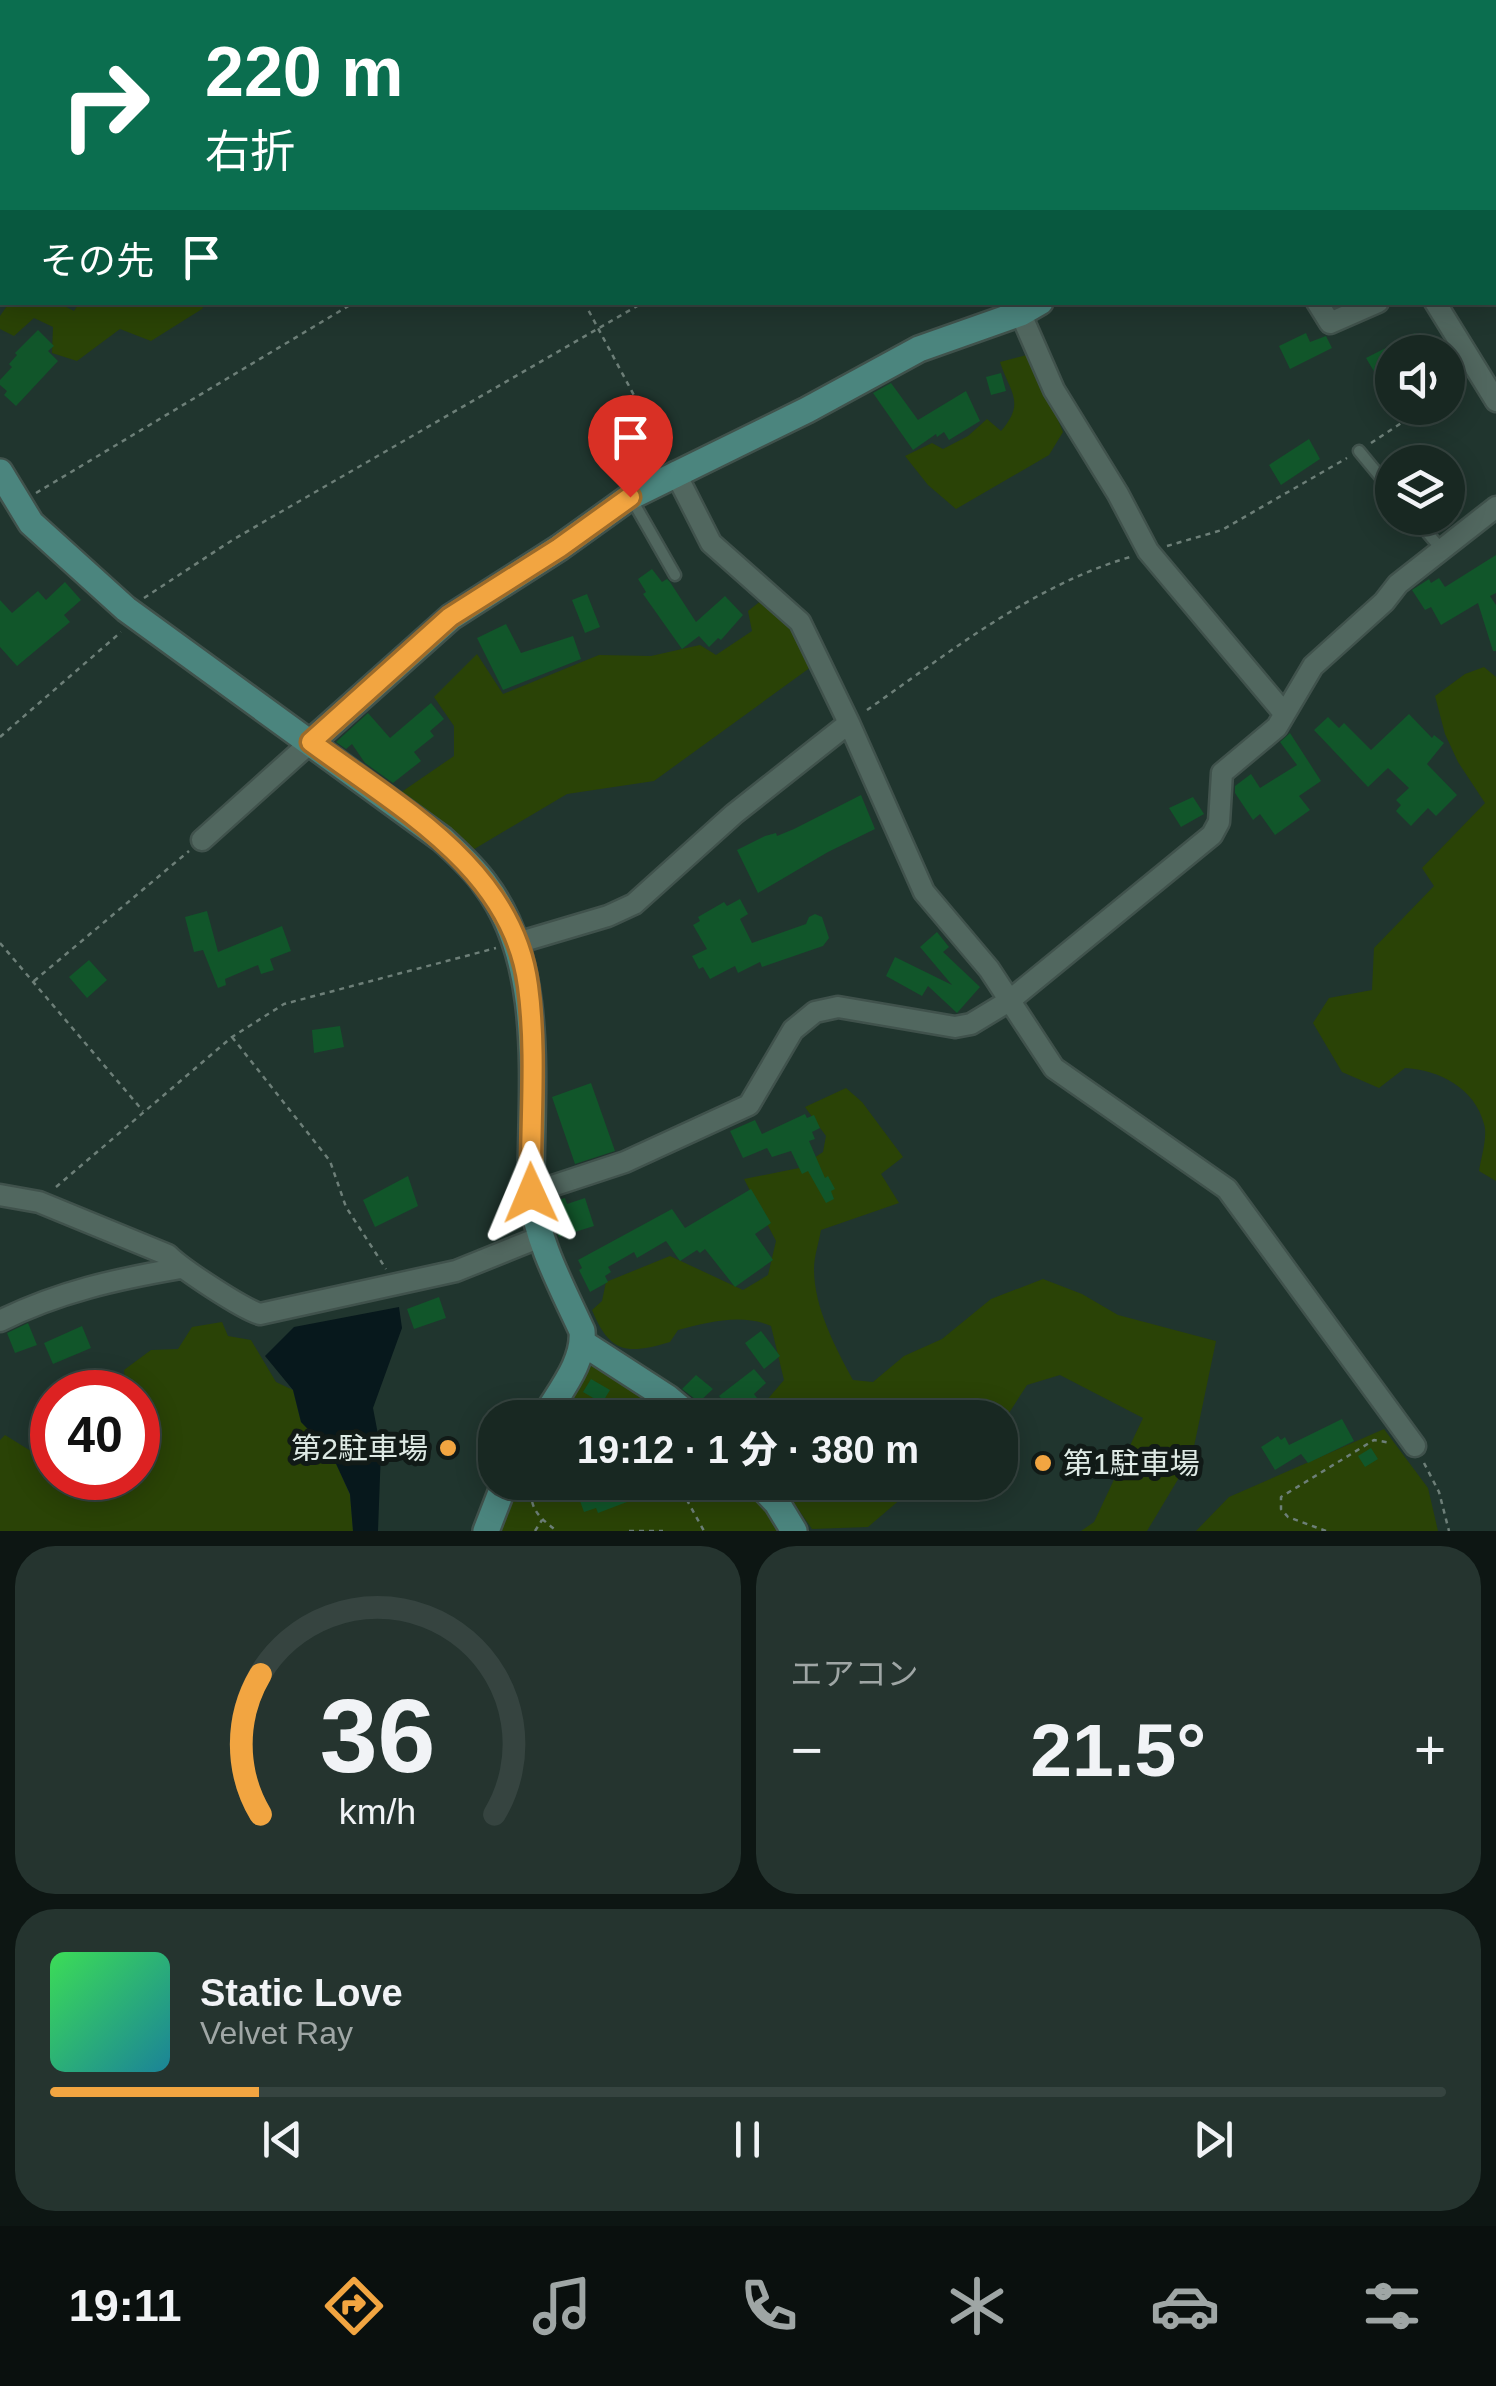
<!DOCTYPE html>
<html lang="ja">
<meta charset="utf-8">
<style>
:root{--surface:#182822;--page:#25342f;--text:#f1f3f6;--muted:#9fa6a5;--line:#364440;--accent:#f2a541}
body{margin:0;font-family:Arial,"Noto Sans JP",sans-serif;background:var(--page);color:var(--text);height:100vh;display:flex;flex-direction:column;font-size:38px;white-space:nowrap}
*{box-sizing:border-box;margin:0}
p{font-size:32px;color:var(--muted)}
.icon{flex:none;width:55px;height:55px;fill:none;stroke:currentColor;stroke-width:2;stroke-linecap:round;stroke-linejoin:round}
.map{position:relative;height:1531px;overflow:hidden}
.drawer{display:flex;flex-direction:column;gap:15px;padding:15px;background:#0d1613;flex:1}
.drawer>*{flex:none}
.hud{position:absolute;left:0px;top:0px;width:1498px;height:305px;box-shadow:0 5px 25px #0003,0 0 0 2px var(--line);background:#0b6e4f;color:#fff;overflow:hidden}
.controls{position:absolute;left:1375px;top:335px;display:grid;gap:20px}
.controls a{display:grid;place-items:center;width:90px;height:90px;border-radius:50%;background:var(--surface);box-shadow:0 5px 25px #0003,0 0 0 2px var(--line);font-size:50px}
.speed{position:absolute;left:30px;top:1370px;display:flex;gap:20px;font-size:50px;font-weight:700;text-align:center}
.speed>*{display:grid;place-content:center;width:130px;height:130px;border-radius:50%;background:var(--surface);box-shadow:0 5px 25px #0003,0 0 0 2px var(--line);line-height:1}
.speed .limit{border:15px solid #d22;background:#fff;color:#111}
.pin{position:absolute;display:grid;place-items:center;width:85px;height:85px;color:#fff;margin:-102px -42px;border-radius:50% 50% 50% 0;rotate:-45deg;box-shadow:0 0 10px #0007}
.pin .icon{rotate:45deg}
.me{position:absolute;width:110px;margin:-55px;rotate:359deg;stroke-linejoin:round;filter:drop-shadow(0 0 8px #0008)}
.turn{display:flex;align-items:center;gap:35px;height:210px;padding:0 40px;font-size:45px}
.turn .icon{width:130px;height:130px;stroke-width:2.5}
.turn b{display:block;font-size:70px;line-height:85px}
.then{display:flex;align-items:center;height:95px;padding:0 40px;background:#0003;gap:20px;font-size:38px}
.big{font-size:75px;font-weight:800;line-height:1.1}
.drawer .card{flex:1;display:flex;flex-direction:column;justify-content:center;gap:15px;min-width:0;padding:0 35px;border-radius:40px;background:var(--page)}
.drawer .dial{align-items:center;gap:0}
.dial svg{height:260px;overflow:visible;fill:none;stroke:var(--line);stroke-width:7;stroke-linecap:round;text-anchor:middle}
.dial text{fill:var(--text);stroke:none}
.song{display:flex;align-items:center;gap:30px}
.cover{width:120px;height:120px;border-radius:15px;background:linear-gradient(135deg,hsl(130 70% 55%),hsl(190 70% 35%))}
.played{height:10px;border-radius:5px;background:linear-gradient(90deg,var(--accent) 15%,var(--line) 15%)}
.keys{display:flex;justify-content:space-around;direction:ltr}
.heat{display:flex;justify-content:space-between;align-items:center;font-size:55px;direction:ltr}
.drawer .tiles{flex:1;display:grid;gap:15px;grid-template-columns:1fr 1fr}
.card:last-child{grid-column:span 2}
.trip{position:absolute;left:478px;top:1400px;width:540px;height:100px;border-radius:40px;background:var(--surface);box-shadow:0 5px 25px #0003,0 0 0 2px var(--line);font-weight:800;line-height:100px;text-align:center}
.tabs{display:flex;height:160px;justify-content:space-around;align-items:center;background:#0a100e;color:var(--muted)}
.tabs .icon{width:70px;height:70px}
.tabs .active{color:var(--accent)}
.tabs b{font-size:45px;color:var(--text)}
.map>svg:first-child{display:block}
.green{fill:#2a4306}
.water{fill:#07181c}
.building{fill:#11562a}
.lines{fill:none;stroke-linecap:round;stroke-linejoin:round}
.lane-casing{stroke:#40524c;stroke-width:15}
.street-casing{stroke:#40524c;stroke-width:25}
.secondary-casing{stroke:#40524c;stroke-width:30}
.path{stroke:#6d7f78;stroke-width:2.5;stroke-dasharray:5 5;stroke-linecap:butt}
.lane{stroke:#51675f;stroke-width:10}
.street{stroke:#51675f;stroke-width:20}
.secondary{stroke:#4b857e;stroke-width:25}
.route-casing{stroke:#9d6b2a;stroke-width:25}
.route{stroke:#f2a541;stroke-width:18}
.poi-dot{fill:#f2a541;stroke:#111a17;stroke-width:4}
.labels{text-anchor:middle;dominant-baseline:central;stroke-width:10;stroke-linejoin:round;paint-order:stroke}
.poi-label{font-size:30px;fill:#deeae5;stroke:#111a17;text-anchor:end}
</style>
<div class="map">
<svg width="1496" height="1531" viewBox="0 0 1496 1531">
<rect width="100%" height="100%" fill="#20352e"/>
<path class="green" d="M9 303H59L74 311 79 303H206L202 309 151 341 120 329 77 361 52 353 53 327 34 318 14 336 0 329V316Z
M1031 354 1063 432 1049 455 956 509 928 485 905 456 932 443 943 449 968 436 987 419 1001 431C1026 402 1010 393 1000 362Z
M762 600 787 619 811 667 654 781 567 794 471 851 400 793 454 756V726L434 697 477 654 503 694 599 655 651 656 700 645 716 655 752 631 748 611Z
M1484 667 1496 677V1181L1479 1171C1481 1158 1488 1136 1484 1124 1475 1088 1439 1070 1405 1068L1379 1088 1342 1072 1313 1023 1329 998 1372 990 1374 948 1434 886 1422 868 1485 803 1458 762 1445 734 1435 696 1465 674Z
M846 1088 862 1102 903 1157 881 1174 899 1203 821 1230C819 1242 814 1256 814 1269 814 1307 835 1347 853 1380L873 1382 904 1356 942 1339 991 1299 1043 1279 1082 1294 1118 1315 1216 1341 1192 1456 1147 1531H1081L1094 1522 1143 1418 1060 1375 1027 1385 1000 1427V1418L762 1417 760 1408 784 1380 771 1326C743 1313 707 1322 678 1330L670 1342C626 1355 610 1353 592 1310L602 1301 606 1282 670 1256 743 1290 768 1275 776 1241 744 1179 799 1168 823 1152 826 1136 805 1107Z
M222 1322 228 1336 251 1340 276 1382 293 1390 301 1422 331 1452 350 1495 353 1531H0V1440L5 1435 47 1461 52 1458V1478H138V1392H126L124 1370 151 1350 178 1349 192 1327Z
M591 1362 681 1418H558Z
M1384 1429 1428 1488 1438 1531H1196L1229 1497Z
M519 1482 745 1483 784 1531H499Z
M780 1483H953L933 1492 902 1498 868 1527 812 1529Z"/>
<path class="water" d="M420 0H673L674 2H422Z
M399 1307 402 1328 373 1408 381 1450 378 1531H353L350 1494 331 1453 301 1422 293 1390 265 1356 294 1327Z"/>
<path class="building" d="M38 330 54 346 48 351 58 361 16 406 4 395 7 391 0 385V380L12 367 9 364 17 355 15 353Z
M1306 333 1310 342 1326 336 1332 348 1290 369 1279 346Z
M1415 333 1426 352H1392V369L1378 378 1366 358Z
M1001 373 1006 391 991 395 986 377Z
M891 383 918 420 966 391 980 421 949 440 944 432 937 437 936 434 913 450 873 393Z
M1309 439 1320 459 1281 485 1269 465Z
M1496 555V593L1490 596 1496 605V651H1493L1478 603 1441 625 1431 607 1425 610 1412 590 1429 579 1431 583 1439 578 1445 587Z
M652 569 662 582 667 579 670 582 696 622 725 596 743 615 721 640 718 638 709 647 699 636 682 649 643 594 646 592 638 579Z
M65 582 81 600 64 615 70 622 17 666 0 647V600L12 613 38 591 46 600Z
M587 594 600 627 585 633 572 600Z
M506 624 521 653 573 636 581 659 503 690 477 638Z
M431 703 444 719 430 731 434 736 414 752 421 761 393 783 365 763 352 744 346 749 336 742 368 713 390 738Z
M1409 714 1432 738 1434 735 1444 743 1427 764 1457 795 1436 816 1428 808 1411 826 1396 811 1401 805 1396 800 1409 788 1388 768 1368 787 1314 730 1328 717 1339 728 1344 723 1371 750Z
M1290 733 1321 781 1299 796 1310 810 1275 835 1260 814 1253 820 1235 793V786L1251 774 1260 788 1297 765 1280 742Z
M861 795 875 829 828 852 758 893 737 850 765 836 776 833 777 836 794 829Z
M1193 797 1204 814 1181 827 1169 808Z
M740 899 748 914 740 919 752 943 806 924 809 917 815 914 822 917 829 938 823 946 762 967 760 962 738 973 735 966 710 979 703 967 699 969 692 956 707 949 693 925 700 921 698 917 724 902 727 906Z
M207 911 218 952 282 926 291 951 270 959 274 970 261 974 258 965 225 979 226 985 218 988 203 950 194 952 185 917Z
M937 932 949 947 943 952 980 987 957 1013 928 986 922 996 886 976 895 957 952 985 920 947Z
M89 960 107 980 87 998 69 977Z
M340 1026 344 1047 314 1053 312 1030Z
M591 1083 615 1151 575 1164 552 1097Z
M805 1114 807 1118 814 1115 820 1128 812 1132 815 1139 809 1141 825 1178 828 1176 835 1189 831 1191 834 1199 826 1203 808 1171 802 1174 791 1151 772 1157 767 1148 743 1158 730 1131 755 1120 762 1134Z
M408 1176 418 1206 375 1227 363 1200Z
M751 1189 771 1223 755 1234 773 1260 735 1287 705 1249 700 1253 697 1250 680 1261 666 1241 637 1258 634 1252 608 1267 611 1272 605 1276 608 1282 590 1292 579 1270 582 1268 578 1260 672 1209 685 1228Z
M565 1198 567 1204 585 1198 594 1226 559 1237 549 1202Z
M439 1297 446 1318 414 1329 407 1309Z
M28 1323 37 1345 15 1353 7 1333Z
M82 1326 91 1348 53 1364 44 1343Z
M761 1331 780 1356 764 1369 745 1343Z
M754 1369 766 1383 754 1394 757 1398 736 1416 719 1396Z
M696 1375 713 1389 699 1402 682 1389Z
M591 1379 610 1390 602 1403 583 1392Z
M1342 1419 1354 1441 1308 1463 1301 1454 1275 1470 1261 1447 1278 1436 1281 1440 1285 1437 1289 1445Z
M1371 1448 1378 1459 1365 1467 1358 1456Z
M573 1482H643L648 1494 598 1513 596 1508 584 1512Z"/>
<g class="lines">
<g class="lane-casing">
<path id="lane" d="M0 35H2
M1359 451 1392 491
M631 498 675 575
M1415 518 1442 550"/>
</g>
<g class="street-casing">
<path id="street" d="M858 0 859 2
M135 2 137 0
M0 239 2 235
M1317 302 1330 323 1378 302
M1435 302 1496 401
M1016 303 1054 390 1118 494 1148 551 1284 713
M675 472 711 543 800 622 849 723 924 892 989 969 1054 1068 1227 1189 1415 1446
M202 840 311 742
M517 943 608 916 634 904 734 814 849 723
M531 1193 625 1162 749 1105 793 1030 815 1012 838 1007 955 1027 971 1024 1009 1001 1212 835 1219 822 1222 773 1277 727 1313 666 1384 602 1398 584 1496 507
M0 1195 39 1202 168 1255C182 1269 241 1308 260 1314L456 1271 538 1238
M0 1321C58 1292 117 1279 181 1268"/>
</g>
<g class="secondary-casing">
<path id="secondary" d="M1430 0 1432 2
M1495 72 1496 73
M0 472 31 523 126 609 442 839C457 853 473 867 485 884 548 966 530 1095 531 1193 538 1244 561 1285 582 1331 585 1362 559 1392 544 1418
M311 742 451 617 559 548 630 497 807 410 919 349 1021 313 1040 302
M583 1343 668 1398 692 1418
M757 1482 777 1503 794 1531
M486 1531 505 1482"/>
</g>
<path class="path" d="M404 0 406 2
M1272 0 1273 2
M1219 2 1224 0
M584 302 666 455
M1448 391 1462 381
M1371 443 1424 408
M36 493 355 302
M1167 546 1222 530 1347 458
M144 598 234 539 644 302
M867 710C950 652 1032 586 1130 557
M0 737 121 632
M0 943 143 1111
M34 981 189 851
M232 1037 330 1161 346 1207 386 1269
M56 1187 232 1037 284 1004 496 948
M1424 1463 1439 1492 1449 1531
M531 1482C529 1508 537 1516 557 1531
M677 1482 704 1531
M535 1531 542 1520
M629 1531H663
M1326 1531 1288 1517 1281 1509V1497L1374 1440 1391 1443"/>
<use href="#lane" class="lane"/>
<use href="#street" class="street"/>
<use href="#secondary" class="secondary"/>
</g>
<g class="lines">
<g class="route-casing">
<path id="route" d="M531 1193C530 1125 537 1053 528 986 513 868 397 806 311 742L450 617 559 548 630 497"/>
</g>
<use href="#route" class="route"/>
</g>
<g class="poi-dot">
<circle cx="448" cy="1448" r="10"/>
<circle cx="1043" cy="1463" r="10"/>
</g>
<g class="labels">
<g class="poi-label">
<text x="428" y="1448">第2駐車場</text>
<text x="1063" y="1463" text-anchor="start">第1駐車場</text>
</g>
</g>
</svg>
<div class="controls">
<a><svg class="icon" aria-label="sound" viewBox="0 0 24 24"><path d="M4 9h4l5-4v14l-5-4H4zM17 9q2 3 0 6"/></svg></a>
<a><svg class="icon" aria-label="layers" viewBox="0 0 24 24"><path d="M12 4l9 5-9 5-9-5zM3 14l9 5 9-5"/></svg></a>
</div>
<div class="speed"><div class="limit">40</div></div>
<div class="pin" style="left:630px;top:497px;background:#d93025"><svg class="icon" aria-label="arrive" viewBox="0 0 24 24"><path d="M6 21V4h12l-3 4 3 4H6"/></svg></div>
<svg class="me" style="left:531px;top:1193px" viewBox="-20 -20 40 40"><path d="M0-17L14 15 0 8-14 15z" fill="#f2a541" stroke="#fff" stroke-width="4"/></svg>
<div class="trip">19:12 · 1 分 · 380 m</div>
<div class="hud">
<div class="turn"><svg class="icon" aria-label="right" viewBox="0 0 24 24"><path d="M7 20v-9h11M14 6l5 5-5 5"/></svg><div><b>220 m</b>右折</div></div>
<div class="then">その先<svg class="icon" aria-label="arrive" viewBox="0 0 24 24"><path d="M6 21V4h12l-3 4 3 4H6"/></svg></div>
</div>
</div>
<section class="drawer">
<div class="tiles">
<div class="card dial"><svg viewBox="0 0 100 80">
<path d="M14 69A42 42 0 1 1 86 69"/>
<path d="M14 69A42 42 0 0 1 14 26" stroke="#f2a541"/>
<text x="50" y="56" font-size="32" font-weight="700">36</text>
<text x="50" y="72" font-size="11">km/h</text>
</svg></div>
<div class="card"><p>エアコン</p>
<div class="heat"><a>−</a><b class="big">21.5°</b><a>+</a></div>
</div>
<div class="card">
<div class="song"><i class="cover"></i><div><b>Static Love</b><p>Velvet Ray</p></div></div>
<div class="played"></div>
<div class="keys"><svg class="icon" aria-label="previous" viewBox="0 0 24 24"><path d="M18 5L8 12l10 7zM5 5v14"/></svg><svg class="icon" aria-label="pause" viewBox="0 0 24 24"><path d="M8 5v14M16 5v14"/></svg><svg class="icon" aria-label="next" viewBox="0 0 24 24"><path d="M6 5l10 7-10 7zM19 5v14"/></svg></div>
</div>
</div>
</section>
<nav class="tabs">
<b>19:11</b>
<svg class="icon active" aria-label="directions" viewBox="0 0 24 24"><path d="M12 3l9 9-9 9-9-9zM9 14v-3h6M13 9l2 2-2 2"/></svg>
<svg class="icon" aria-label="music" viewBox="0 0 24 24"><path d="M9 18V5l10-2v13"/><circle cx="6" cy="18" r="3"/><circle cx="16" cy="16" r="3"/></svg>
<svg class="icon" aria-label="phone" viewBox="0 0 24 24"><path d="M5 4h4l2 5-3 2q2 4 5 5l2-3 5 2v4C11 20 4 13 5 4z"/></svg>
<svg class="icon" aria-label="climate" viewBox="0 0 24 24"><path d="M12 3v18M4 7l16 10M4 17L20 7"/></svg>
<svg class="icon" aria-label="car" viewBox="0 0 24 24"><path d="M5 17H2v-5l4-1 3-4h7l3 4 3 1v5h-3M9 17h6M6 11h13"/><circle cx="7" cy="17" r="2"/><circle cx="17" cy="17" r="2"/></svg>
<svg class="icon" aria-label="filters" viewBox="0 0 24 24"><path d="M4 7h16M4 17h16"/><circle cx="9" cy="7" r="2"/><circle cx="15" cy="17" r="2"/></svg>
</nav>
